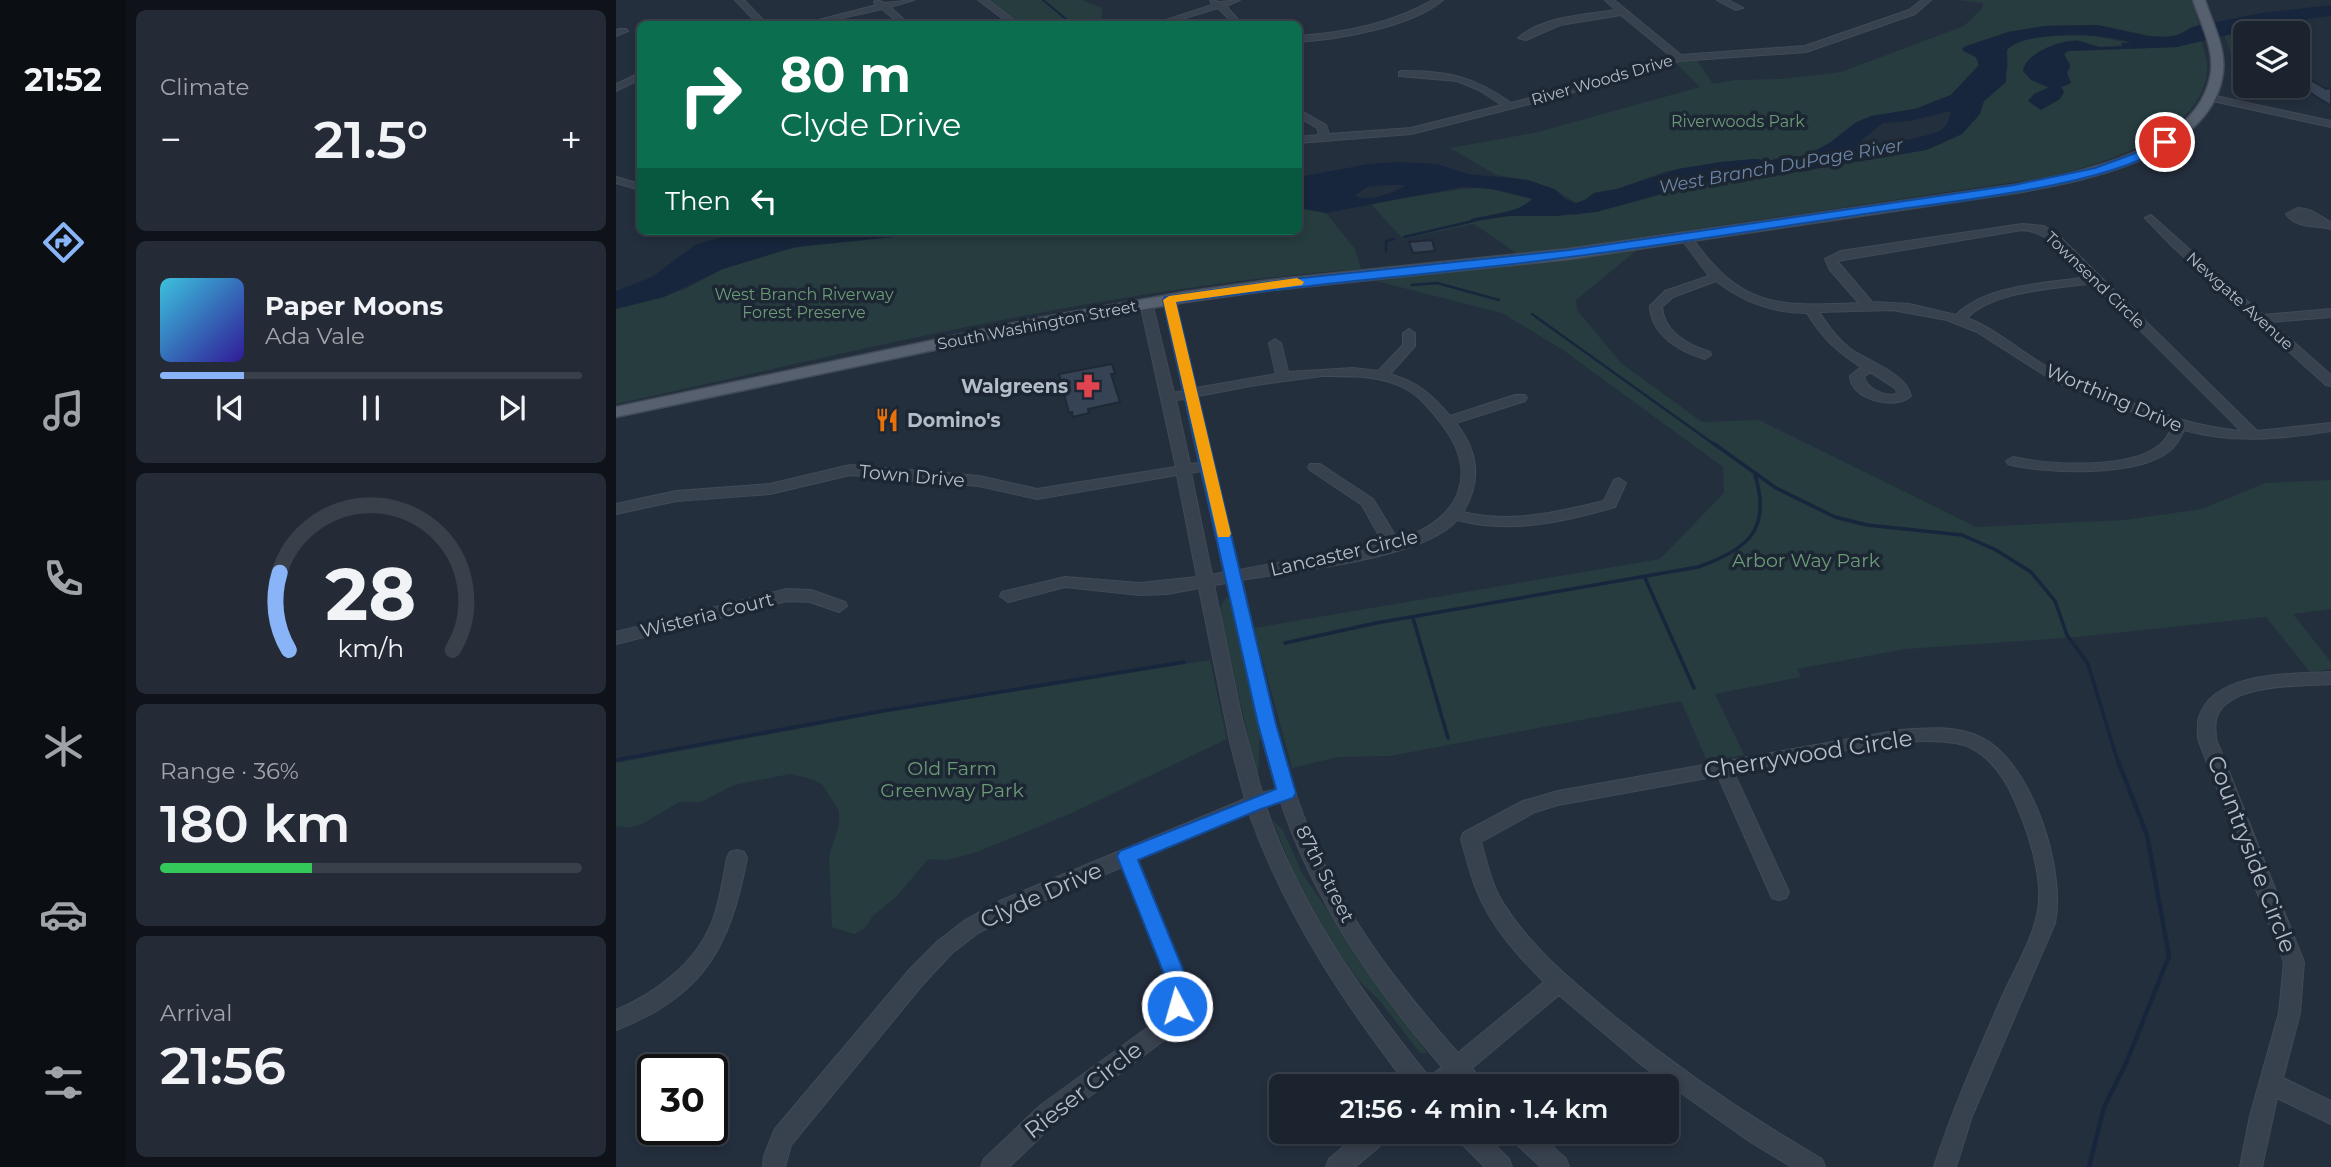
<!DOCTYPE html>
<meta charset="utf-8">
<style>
:root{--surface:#1b232e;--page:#242b36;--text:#f1f3f6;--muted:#a0a4aa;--line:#39404a;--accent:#8ab4f8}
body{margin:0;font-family:Montserrat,sans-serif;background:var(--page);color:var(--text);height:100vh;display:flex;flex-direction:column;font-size:26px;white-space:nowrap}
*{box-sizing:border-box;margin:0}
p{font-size:23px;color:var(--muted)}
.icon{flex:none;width:38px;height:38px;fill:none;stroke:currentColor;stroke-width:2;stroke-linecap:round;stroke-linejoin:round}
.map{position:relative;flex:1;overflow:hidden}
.side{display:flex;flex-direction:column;gap:10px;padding:10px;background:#0f1319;width:490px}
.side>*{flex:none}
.hud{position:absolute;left:21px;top:21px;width:665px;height:214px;border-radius:10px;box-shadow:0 4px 10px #0003,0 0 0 2px var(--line);background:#0b6e4f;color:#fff;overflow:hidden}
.fabs{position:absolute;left:1617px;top:21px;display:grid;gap:14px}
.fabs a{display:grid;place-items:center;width:77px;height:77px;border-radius:10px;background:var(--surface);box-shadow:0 4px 10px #0003,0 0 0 2px var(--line);font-size:35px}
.speed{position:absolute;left:21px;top:1054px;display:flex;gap:14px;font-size:35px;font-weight:700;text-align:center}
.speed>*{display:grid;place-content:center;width:91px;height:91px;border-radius:50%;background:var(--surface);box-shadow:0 4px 10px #0003,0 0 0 2px var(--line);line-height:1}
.speed .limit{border:4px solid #111;border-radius:10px;background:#fff;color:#111}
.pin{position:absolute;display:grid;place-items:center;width:60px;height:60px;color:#fff;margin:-30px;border:4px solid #fff;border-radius:50%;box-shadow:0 2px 7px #0007}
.me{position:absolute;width:77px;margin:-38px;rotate:354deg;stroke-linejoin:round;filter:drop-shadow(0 0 5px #0008)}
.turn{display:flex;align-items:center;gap:24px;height:147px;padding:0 28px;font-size:32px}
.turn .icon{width:91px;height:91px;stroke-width:2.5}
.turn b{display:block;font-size:49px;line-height:60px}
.then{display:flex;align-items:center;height:66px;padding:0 28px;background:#0003;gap:14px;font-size:26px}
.big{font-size:52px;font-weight:600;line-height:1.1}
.side .tile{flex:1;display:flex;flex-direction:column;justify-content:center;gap:10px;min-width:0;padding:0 24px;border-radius:10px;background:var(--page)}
.side .dial{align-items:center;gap:0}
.dial svg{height:182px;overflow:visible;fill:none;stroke:var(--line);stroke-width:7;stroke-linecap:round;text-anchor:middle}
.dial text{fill:var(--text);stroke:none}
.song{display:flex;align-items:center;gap:21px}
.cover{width:84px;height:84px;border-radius:10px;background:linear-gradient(135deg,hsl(190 70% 55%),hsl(250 70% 35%))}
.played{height:7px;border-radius:4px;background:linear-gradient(90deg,var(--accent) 20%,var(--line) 20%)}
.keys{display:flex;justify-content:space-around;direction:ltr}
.heat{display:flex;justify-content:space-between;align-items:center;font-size:38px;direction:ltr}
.charge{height:10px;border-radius:5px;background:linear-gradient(90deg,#34c759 36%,var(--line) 0)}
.trip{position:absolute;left:653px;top:1074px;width:410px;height:70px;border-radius:10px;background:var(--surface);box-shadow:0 4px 10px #0003,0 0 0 2px var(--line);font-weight:600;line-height:70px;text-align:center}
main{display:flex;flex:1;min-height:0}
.dock{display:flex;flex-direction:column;width:126px;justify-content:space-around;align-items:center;background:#0b0e12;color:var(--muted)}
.dock .icon{width:49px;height:49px}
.dock .current{color:var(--accent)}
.dock b{font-size:32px;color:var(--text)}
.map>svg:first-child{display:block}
.green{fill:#263c3f}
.water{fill:#17263c;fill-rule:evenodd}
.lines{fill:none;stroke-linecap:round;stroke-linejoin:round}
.stream-far3{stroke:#17263c;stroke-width:2}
.stream-far2{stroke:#17263c;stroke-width:2.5}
.stream-far1{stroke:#17263c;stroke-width:3.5}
.stream{stroke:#17263c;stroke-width:4.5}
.river{fill:#17263c;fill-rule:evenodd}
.building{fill:#364354;stroke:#1f2835;stroke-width:2}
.minor-casing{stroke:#414a57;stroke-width:2}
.major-casing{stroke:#414a57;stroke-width:3}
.minor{fill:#38414e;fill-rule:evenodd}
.major{fill:#56606e;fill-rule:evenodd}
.route{fill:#1a73e8;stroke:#114b97;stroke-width:2}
.slow{fill:#f59e0b}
.labels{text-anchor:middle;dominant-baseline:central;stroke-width:7;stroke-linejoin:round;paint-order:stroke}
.far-street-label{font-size:16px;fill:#b4bcc9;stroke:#1d2633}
.far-park-label{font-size:16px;fill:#6b9a76;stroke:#1d2633}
.far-water-label{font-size:18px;font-style:italic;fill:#6d86a8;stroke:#1d2633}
.poi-label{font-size:19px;font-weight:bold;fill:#b4bcc9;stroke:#1d2633;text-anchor:end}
.street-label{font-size:19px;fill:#b4bcc9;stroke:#1d2633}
.park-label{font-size:19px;fill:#6b9a76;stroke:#1d2633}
.near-street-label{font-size:23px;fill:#b4bcc9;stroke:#1d2633}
</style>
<main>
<nav class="dock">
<b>21:52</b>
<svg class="icon current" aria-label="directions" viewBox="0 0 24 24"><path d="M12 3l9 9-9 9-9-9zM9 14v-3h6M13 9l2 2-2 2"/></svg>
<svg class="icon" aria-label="music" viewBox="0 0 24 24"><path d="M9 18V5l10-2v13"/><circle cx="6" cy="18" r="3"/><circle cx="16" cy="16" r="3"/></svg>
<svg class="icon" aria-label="phone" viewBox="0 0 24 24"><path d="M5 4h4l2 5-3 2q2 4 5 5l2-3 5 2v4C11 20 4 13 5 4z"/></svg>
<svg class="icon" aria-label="climate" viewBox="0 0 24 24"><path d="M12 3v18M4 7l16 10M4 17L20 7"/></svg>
<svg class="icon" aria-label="car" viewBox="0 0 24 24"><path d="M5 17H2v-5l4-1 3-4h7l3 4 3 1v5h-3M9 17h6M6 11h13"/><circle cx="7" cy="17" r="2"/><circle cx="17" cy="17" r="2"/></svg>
<svg class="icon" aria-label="filters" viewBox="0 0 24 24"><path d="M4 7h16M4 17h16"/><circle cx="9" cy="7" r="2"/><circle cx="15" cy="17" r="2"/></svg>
</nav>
<section class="side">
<div class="tile"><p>Climate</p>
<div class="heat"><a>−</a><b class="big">21.5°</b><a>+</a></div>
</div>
<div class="tile">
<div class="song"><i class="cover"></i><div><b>Paper Moons</b><p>Ada Vale</p></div></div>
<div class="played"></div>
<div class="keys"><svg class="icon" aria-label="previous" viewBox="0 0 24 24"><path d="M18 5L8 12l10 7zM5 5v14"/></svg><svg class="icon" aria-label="pause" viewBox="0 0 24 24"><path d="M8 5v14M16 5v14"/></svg><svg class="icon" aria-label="next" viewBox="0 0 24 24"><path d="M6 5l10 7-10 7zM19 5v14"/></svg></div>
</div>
<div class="tile dial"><svg viewBox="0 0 100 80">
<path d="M14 69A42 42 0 1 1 86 69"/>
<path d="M14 69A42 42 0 0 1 10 35" stroke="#8ab4f8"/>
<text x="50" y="56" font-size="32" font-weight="700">28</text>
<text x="50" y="72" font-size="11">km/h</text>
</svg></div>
<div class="tile"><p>Range · 36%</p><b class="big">180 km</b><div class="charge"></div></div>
<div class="tile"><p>Arrival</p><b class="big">21:56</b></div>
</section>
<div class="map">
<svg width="1715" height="1167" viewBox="0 0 1715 1167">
<rect width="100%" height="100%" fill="#242f3e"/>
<path class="green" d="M370 0H466L486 8V24H404Z
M1341 0H1577L1583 25 1558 36 1540 37 1482 25 1429 26 1392 32 1349 46 1360 57 1363 65 1335 95 1299 109 1255 116 1239 123 1215 142 1190 156H1172L1152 161 1139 159 1105 162 1051 171 1001 189 978 193 969 200 960 203 936 188 912 180 880 175 834 148 922 132 1084 87 1059 62 1080 59 1097 84 1119 80 1166 79 1225 72 1348 26 1367 7V3Z
M1628 31 1633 33H1629V66H1618L1609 36Z
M1450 35H1475L1517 44 1483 47 1461 40 1431 48 1422 84 1434 88V105L1444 99 1445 87 1454 84 1451 73 1454 68 1448 54 1452 51 1561 47 1584 39C1587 47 1591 57 1591 66 1592 134 1484 164 1433 177L903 255 858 224 787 239 754 203 861 187 904 194 960 215 999 207 1085 183 1114 178 1127 181 1310 150 1325 144 1346 134 1368 101 1386 86 1392 67 1391 50C1403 35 1431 37 1450 35Z
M683 208 710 213 739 249 745 269C493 287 246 350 0 404V309L67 290 107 269 164 251 200 244 339 231H682Z
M1021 250 960 300 961 310 1005 363 1086 422 1143 420 1360 527 1509 520 1586 509 1649 483 1715 480V609L1677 614 1715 662V669L1694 672 1650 617 1461 637 1290 649 1181 669 1185 677 1099 694 1128 755 1091 761 1065 701 774 756 722 757 676 768 638 628 1044 559 1108 493 1107 467 947 350 886 313 760 281Z
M610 597 614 599 644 733 642 779 604 614 605 605Z
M594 660 611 739 456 813 361 852 331 860 312 859 281 896 258 915 248 929 238 934 216 927 213 856 223 825V811L206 784 195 779 174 774 118 785 85 802H63L28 823 14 828 0 826V763L267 713Z
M657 821 667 830 686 873 811 1053H804L764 1001 742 980 715 941 679 877Z"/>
<path class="water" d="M1715 5V16L1690 19 1693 23 1628 31 1561 47 1452 51 1448 54 1454 65 1451 73 1455 83 1445 87 1448 92 1444 99 1425 110 1412 101 1418 94 1433 87 1415 80 1407 71C1409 53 1446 39 1462 41 1468 41 1473 45 1479 46 1486 48 1499 47 1507 46L1505 43H1516C1493 33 1407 30 1391 50L1390 82 1368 101 1364 114 1346 134 1310 150 1127 181 1114 178 1085 183 980 212 940 216H893L855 222V219C873 214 903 213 916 199L876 189 846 187 710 213 683 208V177L753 164 780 162 821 164 852 174 912 180 940 190 949 199 960 203 969 200 978 193 1001 189 1062 169 1105 162 1139 159 1152 161 1172 156H1190L1215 142 1239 123 1255 116 1299 109 1335 95 1363 65 1360 57 1347 51 1346 48 1392 32 1429 26 1482 25 1531 36 1551 37 1565 34 1576 27 1645 13ZM1335 111C1334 118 1331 126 1325 130 1315 137 1253 148 1242 143L1267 123 1294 121ZM782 179 791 180 793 184C776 193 757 202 738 196L760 181Z
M151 231H339L179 247 107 269 48 297 0 309V291L36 277 79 245 112 235Z"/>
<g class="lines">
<path class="stream-far3" d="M427 0 456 24"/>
<path class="stream-far2" d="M788 237 857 221
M770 251V241L778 239
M796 285 821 283 883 300
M916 314 1099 445"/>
<path class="stream-far1" d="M1097 443 1160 488 1219 517 1251 525 1346 535 1380 550 1415 572 1439 601 1451 635 1472 664 1502 762
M1029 578 1078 688
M797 618 832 738
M669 643 760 623 1082 567C1131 550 1156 530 1139 475
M0 760 266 711 568 662"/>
<path class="stream" d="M1473 1167 1488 1107 1511 1061 1553 956 1531 835 1502 761"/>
<path class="river" d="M772 175H817L825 180C815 190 790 184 776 185 745 185 713 196 682 204V194Z"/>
</g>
<path class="building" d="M1688 76 1710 89 1715 88V106L1682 85V77Z
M816 240 819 251 797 253 793 242Z
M496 364 499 374H495L504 402 472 409 473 413 457 417 456 412 453 413 443 374Z"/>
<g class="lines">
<g class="minor-casing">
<path id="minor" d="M119 0H128L151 24H142Z
M260 0 269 3 298 0 274 7 293 24H284L266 9 200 24H187L261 5 258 2Z
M362 0H372L403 24H394Z
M594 0 604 2 624 0 610 6 626 24H618L602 8 549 24 544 22 596 5Z
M817 0H827C795 27 724 39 682 42V36C728 33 777 23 817 0Z
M989 0H998L1065 55 1189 46 1293 10 1306 0H1315L1299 14 1190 52 1063 61 1016 72 949 95 795 134 682 143V137L703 135 701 128 682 117V109L710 125 713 134 795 128 886 105 863 90 841 81 783 76V72L786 71C831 71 858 76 895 103 949 89 1002 70 1056 57L1005 15 944 25 910 40 902 38C928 16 968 15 1000 10Z
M1101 0H1112L1127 8 1120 10Z
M4 29H10L12 31 0 36V30Z
M24 73V79L0 91V84Z
M1595 95 1715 121V127L1592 100 1590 98Z
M0 177 24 184V190L0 183Z
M1682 208C1697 208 1703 217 1715 222V229C1700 225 1681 229 1670 214Z
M1535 215 1647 315 1715 309V317L1655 322 1715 375V386L1710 385 1556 246 1529 218Z
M1406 224 1428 226 1441 234 1641 431 1715 423V431C1665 439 1618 444 1568 430 1564 438 1560 447 1552 452 1519 477 1431 474 1392 464L1390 461 1397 457C1434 465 1513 470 1544 445 1550 440 1553 434 1556 427L1438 381 1361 332 1331 320 1276 310 1203 312C1212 326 1222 340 1236 350 1254 362 1290 374 1295 396 1279 411 1234 399 1234 376L1245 367C1221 352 1205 336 1191 313 1156 313 1127 302 1100 281L1057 297 1046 307C1048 332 1072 345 1094 352L1095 355 1089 359C1064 352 1035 335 1034 306L1049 291 1093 276 1064 237 1070 234 1074 235C1124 308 1161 307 1243 303L1214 270 1209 259 1225 251ZM1406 230C1435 232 1452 257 1471 277 1430 284 1371 284 1340 315L1293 304 1256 302 1221 261ZM1477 283 1625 431C1579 427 1539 412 1497 396 1474 387 1450 378 1428 365 1402 350 1380 329 1351 318 1378 290 1439 289 1477 283ZM1254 372 1280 389 1281 394C1268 397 1251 389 1248 377Z
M553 296 559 300 580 388 660 374 653 343 659 339 665 343 672 372 737 368 762 371 787 345V333L793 329 799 333V346L774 374C803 383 814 393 834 416L899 395H909L911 398 909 401 840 423C862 451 866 481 847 512 894 524 942 512 988 501L998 480 1003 478 1010 483 999 507C947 522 895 534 841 520 807 559 677 571 626 580 646 668 662 759 698 842 731 920 786 990 842 1053L928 982C901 955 875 926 861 891 854 874 850 856 845 839L847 833 907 801 942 791 1284 730C1310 728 1339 725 1364 737 1416 761 1450 870 1439 923L1356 1116 1340 1167H1318C1337 1108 1362 1052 1387 995 1400 966 1421 933 1423 901 1425 869 1411 828 1398 799 1387 774 1367 747 1339 743 1279 733 1180 762 1118 773L1173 892 1170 898 1163 900 1156 898 1102 776 942 805 919 812 865 842C871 862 875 884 887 903 915 948 958 983 999 1017 1064 1070 1133 1117 1206 1159L1209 1167H1176L1133 1141 1027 1066 943 995 856 1068 870 1087H844L840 1082 835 1087H793C728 1003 669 914 633 813L522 860 572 984 571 1006 552 1037 441 1121 393 1167H365L368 1159 425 1105 538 1023 551 1004 552 984 506 867 400 912 362 933 336 953 308 983 175 1145 169 1167H147L148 1156 159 1129 294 969 322 941 348 921 386 900 629 799 614 742 583 588 551 594 524 595 449 587 392 602 384 596 386 592 449 577 524 583 581 577 561 475 421 499 363 486 234 475 154 494 60 501 0 514V504L60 491 154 484 234 465 363 476 421 489 560 467 524 303 530 299 536 303 558 393 567 391 547 300ZM706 376C734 376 765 375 790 389 803 396 812 407 821 418 867 472 845 520 782 540L757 499 704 464H694L692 467 694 470 746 505 768 544 623 570 582 396 640 385ZM569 399 583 463 574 464 560 400ZM585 471 608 572 596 575 575 473ZM611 583 642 724 660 789 646 793 626 719 598 585ZM665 802C697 901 759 988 826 1067L813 1077C747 995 684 908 650 807Z
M171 589 195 590 229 602 231 606 223 612 194 602 171 601 0 644V632Z
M1715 672V684C1686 686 1612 683 1601 717 1598 723 1600 732 1600 739L1688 962 1684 1013 1667 1078 1715 1101V1124L1661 1098 1646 1167H1624L1634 1116 1663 1013 1668 962 1582 739C1582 732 1581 723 1583 717 1598 671 1676 674 1715 672Z
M121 850 128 852 131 858C114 947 88 996 0 1030V1010C39 994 80 963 96 922 104 902 107 879 111 858L114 852Z
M745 1132H774L771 1140 739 1167H710L713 1159Z
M839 1132H866L893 1159 896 1167H869L842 1140Z
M893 1132H921L950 1159 953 1167H925L896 1140Z"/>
</g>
<g class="major-casing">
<path id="major" d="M1577 0H1589C1596 22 1610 48 1607 72 1597 157 1466 181 1398 193L953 259 655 290 569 302 418 329 0 417V407L418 319 569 292 655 280 953 249 1398 185C1461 173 1584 151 1595 72 1598 48 1584 22 1577 0Z"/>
</g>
<use href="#minor" class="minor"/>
<use href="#major" class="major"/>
</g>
<path class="route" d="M1545 139 1554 142C1505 185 1331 202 1263 212 1160 227 1057 244 954 257 823 274 691 284 560 302L660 724 680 793 677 798 645 809 522 860 573 984 569 1013 561 1016 554 1013 551 1006 552 984 501 856 504 851 660 789 642 724 547 300 549 297 676 279 953 250 1398 185 1479 168 1517 154Z"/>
<path class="slow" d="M681 278 688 282 686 285 560 302 615 534 613 537H602L547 300 553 296Z"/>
<defs>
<g id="pharmacy-bare" transform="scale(1.89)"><path d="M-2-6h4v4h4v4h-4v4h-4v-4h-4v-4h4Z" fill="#e0444e" stroke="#1d2633" stroke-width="2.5" paint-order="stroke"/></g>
<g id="restaurant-bare" transform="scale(1.89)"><path d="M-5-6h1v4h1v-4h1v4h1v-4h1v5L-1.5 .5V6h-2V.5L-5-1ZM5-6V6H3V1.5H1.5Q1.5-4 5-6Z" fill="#e8710a" stroke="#1d2633" stroke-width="2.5" paint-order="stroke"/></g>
</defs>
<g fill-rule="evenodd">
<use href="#pharmacy-bare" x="472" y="386"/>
<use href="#restaurant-bare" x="271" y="420"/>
</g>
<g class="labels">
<g class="far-street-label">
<text transform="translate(986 80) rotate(-16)">River Woods Drive</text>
<text transform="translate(1479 280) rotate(44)">Townsend Circle</text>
<text transform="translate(1624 301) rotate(42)">Newgate Avenue</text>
<text transform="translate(421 325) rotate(-11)">South Washington Street</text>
</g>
<g class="far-park-label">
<text x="1122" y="121">Riverwoods Park</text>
<text x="188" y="294">West Branch Riverway<tspan x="188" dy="18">Forest Preserve</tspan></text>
</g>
<g class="far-water-label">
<text transform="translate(1165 166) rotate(-10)">West Branch DuPage River</text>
</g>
<g class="poi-label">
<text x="452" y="386">Walgreens</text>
<text x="291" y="420" text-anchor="start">Domino's</text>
</g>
<g class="street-label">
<text transform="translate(1498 398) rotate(23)">Worthing Drive</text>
<text transform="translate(296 476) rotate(5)">Town Drive</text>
<text transform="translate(728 553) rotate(-13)">Lancaster Circle</text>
<text transform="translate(91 615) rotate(-14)">Wisteria Court</text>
<text transform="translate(709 874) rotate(63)">87th Street</text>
</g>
<g class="park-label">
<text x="1190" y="560">Arbor Way Park</text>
<text x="336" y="768">Old Farm<tspan x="336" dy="22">Greenway Park</tspan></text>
</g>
<g class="near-street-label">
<text transform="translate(1192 754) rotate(-9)">Cherrywood Circle</text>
<text transform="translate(1636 854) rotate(69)">Countryside Circle</text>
<text transform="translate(425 895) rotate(-24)">Clyde Drive</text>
<text transform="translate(467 1090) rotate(-38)">Rieser Circle</text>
</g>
</g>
</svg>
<div class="fabs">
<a><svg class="icon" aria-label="layers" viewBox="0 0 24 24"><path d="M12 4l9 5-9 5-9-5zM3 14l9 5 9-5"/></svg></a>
</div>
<div class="speed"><div class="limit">30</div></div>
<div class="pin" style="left:1549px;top:142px;background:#d93025"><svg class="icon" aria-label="arrive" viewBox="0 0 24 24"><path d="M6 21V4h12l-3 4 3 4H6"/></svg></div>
<svg class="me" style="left:561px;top:1006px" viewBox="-20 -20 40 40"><circle r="17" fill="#1a73e8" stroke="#fff" stroke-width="3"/><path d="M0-11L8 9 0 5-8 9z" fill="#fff"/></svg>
<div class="trip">21:56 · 4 min · 1.4 km</div>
<div class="hud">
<div class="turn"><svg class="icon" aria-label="right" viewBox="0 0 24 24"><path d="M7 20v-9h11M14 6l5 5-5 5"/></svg><div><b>80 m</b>Clyde Drive</div></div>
<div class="then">Then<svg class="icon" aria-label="left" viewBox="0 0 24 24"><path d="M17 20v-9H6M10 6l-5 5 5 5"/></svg></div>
</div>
</div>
</main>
